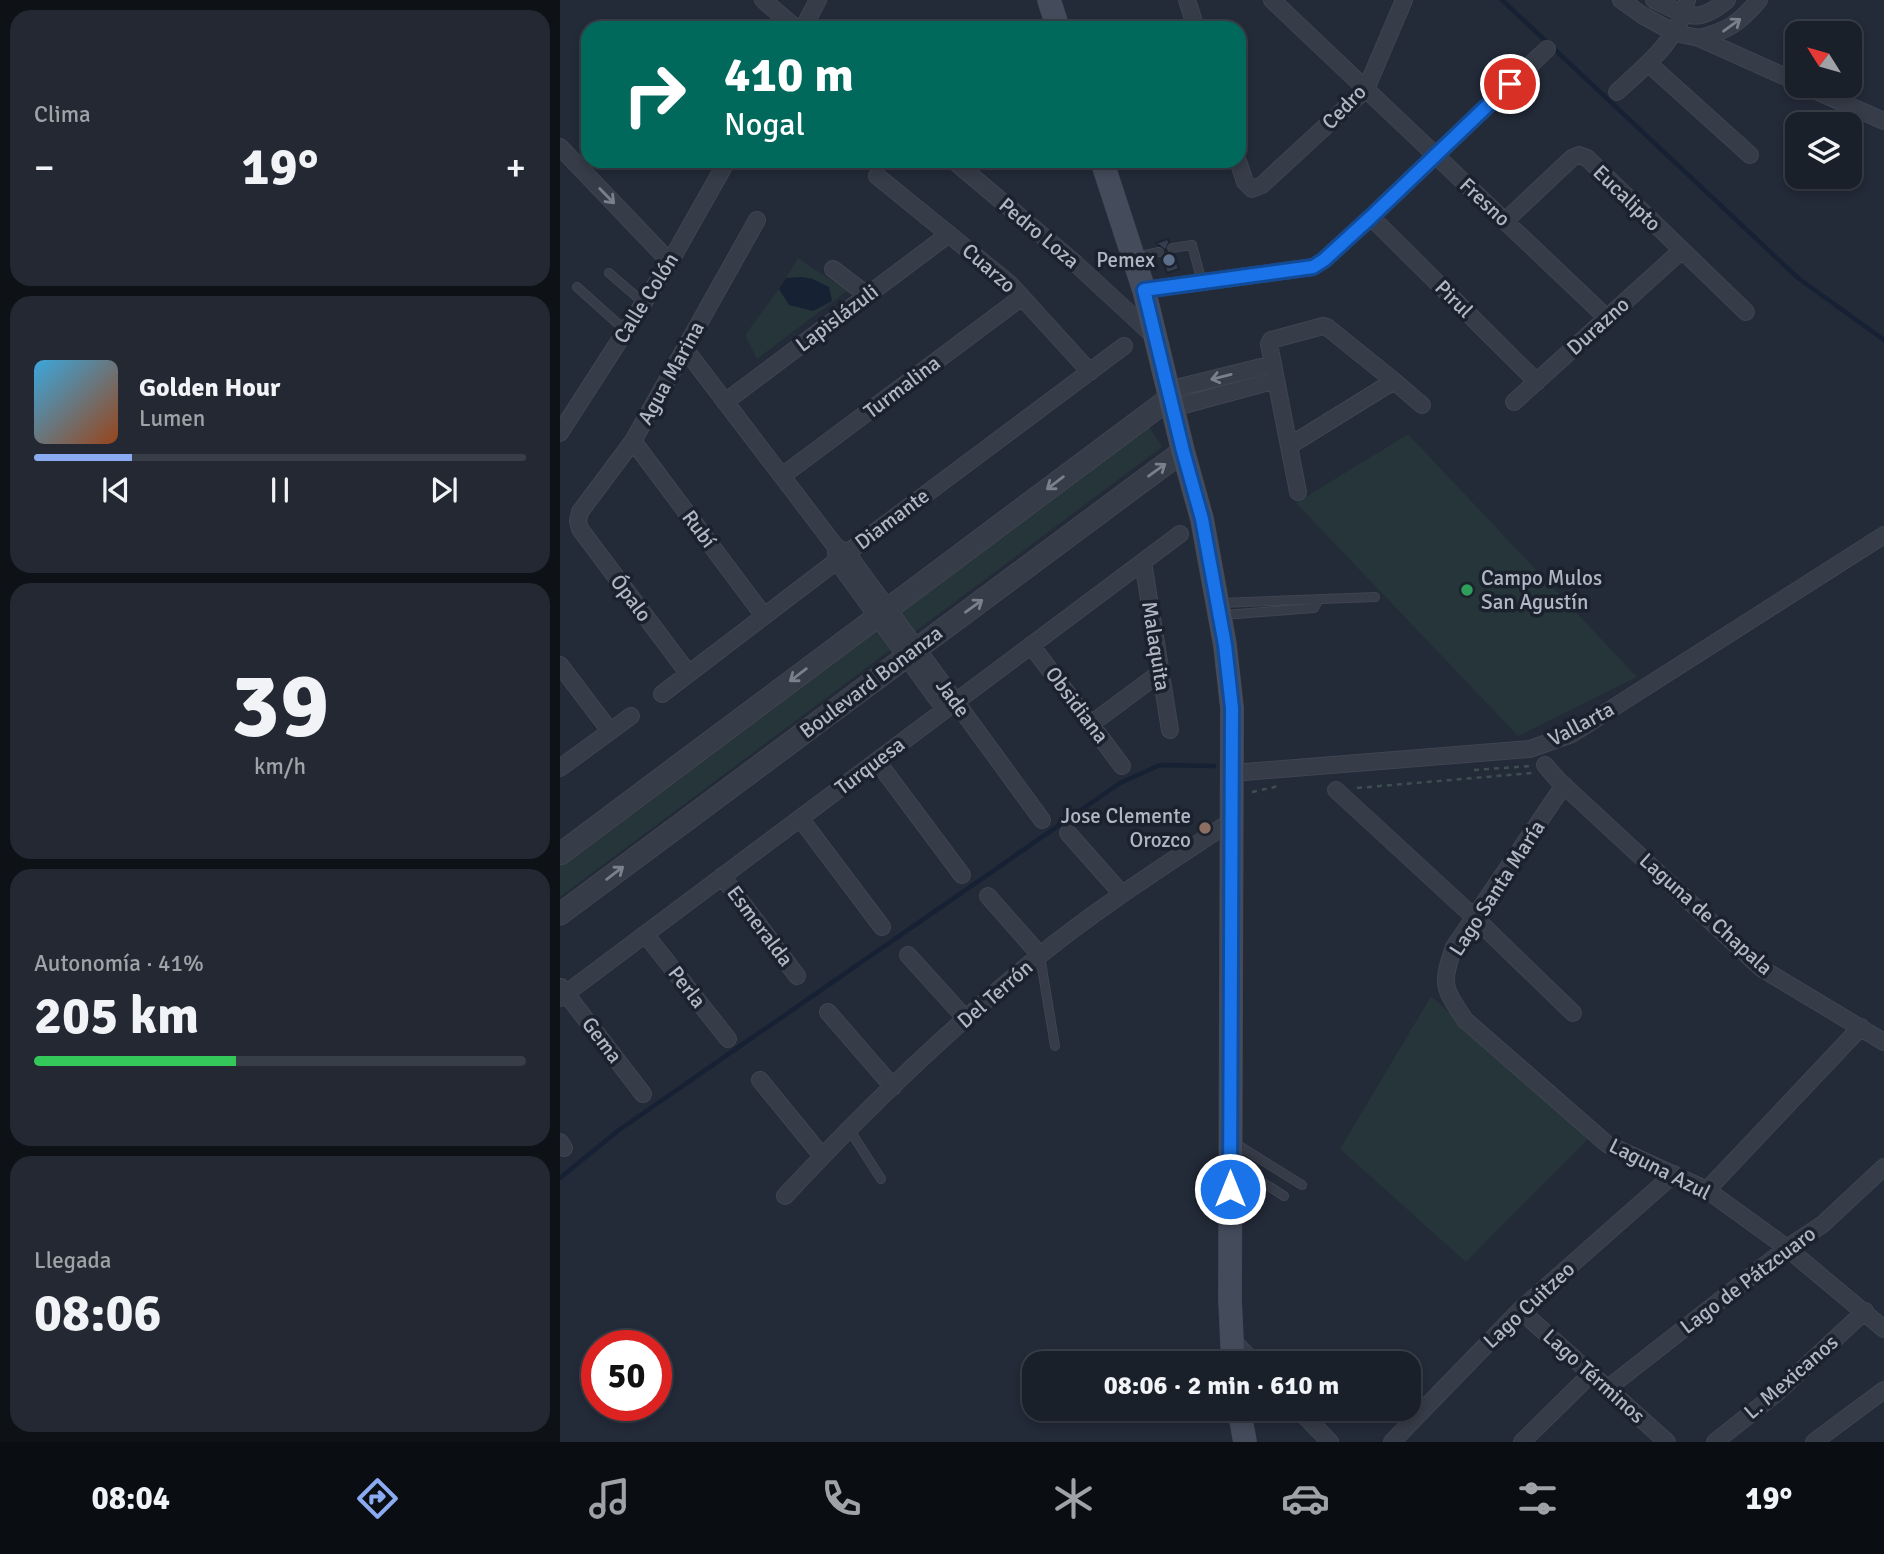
<!DOCTYPE html>
<html lang="es">
<meta charset="utf-8">
<style>
:root{--surface:#1a202a;--page:#232832;--text:#f1f3f6;--muted:#9fa3a8;--line:#383e47;--accent:#8aaaf1}
body{margin:0;font-family:Signika,sans-serif;background:var(--page);color:var(--text);height:100vh;display:flex;flex-direction:column;font-size:26px;white-space:nowrap}
*{box-sizing:border-box;margin:0}
p{font-size:23px;color:var(--muted)}
.icon{flex:none;width:38px;height:38px;fill:none;stroke:currentColor;stroke-width:2;stroke-linecap:round;stroke-linejoin:round}
.map{position:relative;flex:1;overflow:hidden}
.details{display:flex;flex-direction:column;gap:10px;padding:10px;background:#0e1217;width:560px}
.details>*{flex:none}
.banner{position:absolute;left:21px;top:21px;width:665px;height:147px;border-radius:21px;box-shadow:0 4px 10px #0003,0 0 0 2px var(--line);background:#00695c;color:#fff;overflow:hidden}
.needle{width:46px;rotate:307deg}
.buttons{position:absolute;left:1225px;top:21px;display:grid;gap:14px}
.buttons a{display:grid;place-items:center;width:77px;height:77px;border-radius:14px;background:var(--surface);box-shadow:0 4px 10px #0003,0 0 0 2px var(--line);font-size:35px}
.speed{position:absolute;left:21px;top:1330px;display:flex;gap:14px;font-size:35px;font-weight:700;text-align:center}
.speed>*{display:grid;place-content:center;width:91px;height:91px;border-radius:50%;background:var(--surface);box-shadow:0 4px 10px #0003,0 0 0 2px var(--line);line-height:1}
.speed .limit{border:10px solid #d22;background:#fff;color:#111}
.pin{position:absolute;display:grid;place-items:center;width:60px;height:60px;color:#fff;margin:-30px;border:4px solid #fff;border-radius:50%;box-shadow:0 2px 7px #0007}
.me{position:absolute;width:77px;margin:-38px;rotate:0deg;stroke-linejoin:round;filter:drop-shadow(0 0 5px #0008)}
.turn{display:flex;align-items:center;gap:24px;height:147px;padding:0 28px;font-size:32px}
.turn .icon{width:91px;height:91px;stroke-width:2.5}
.turn b{display:block;font-size:49px;line-height:60px}
.big{font-size:52px;font-weight:700;line-height:1.1}
.details .tile{flex:1;display:flex;flex-direction:column;justify-content:center;gap:10px;min-width:0;padding:0 24px;border-radius:21px;background:var(--page)}
.details .dial{align-items:center;gap:0}
.dial b{font-size:91px;line-height:1}
.song{display:flex;align-items:center;gap:21px}
.cover{width:84px;height:84px;border-radius:10px;background:linear-gradient(135deg,hsl(200 70% 55%),hsl(20 70% 35%))}
.played{height:7px;border-radius:4px;background:linear-gradient(90deg,var(--accent) 20%,var(--line) 20%)}
.keys{display:flex;justify-content:space-around;direction:ltr}
.heat{display:flex;justify-content:space-between;align-items:center;font-size:38px;direction:ltr}
.charge{height:10px;border-radius:5px;background:linear-gradient(90deg,#34c759 41%,var(--line) 0)}
.trip{position:absolute;left:462px;top:1351px;width:399px;height:70px;border-radius:21px;background:var(--surface);box-shadow:0 4px 10px #0003,0 0 0 2px var(--line);font-weight:700;line-height:70px;text-align:center}
.dock{display:flex;height:112px;justify-content:space-around;align-items:center;background:#0a0d11;color:var(--muted)}
.dock .icon{width:49px;height:49px}
.dock .current{color:var(--accent)}
.dock b{font-size:32px;color:var(--text)}
main{display:flex;flex:1;min-height:0}
.map>svg:first-child{display:block}
.green{fill:#253539}
.water{fill:#172134}
.lines{fill:none;stroke-linecap:round;stroke-linejoin:round}
.stream{stroke:#172134;stroke-width:4.5}
.building{fill:#353e4e;stroke:#1d232f;stroke-width:2}
.service-casing{stroke:#3f4551;stroke-width:10}
.minor-casing{stroke:#3f4551;stroke-width:18}
.tertiary-casing{stroke:#3f4551;stroke-width:23}
.secondary-casing{stroke:#3f4551;stroke-width:24}
.path{stroke:#3d4e51;stroke-width:2.5;stroke-dasharray:5 5;stroke-linecap:butt}
.service{stroke:#363c48;stroke-width:8}
.minor{stroke:#363c48;stroke-width:16}
.tertiary{stroke:#363c48;stroke-width:21}
.secondary{stroke:#444b5b;stroke-width:23}
.oneway{stroke:#7a808c}
.route-casing{stroke:#114b97;stroke-width:18}
.route{stroke:#1a73e8;stroke-width:12}
.service-dot{fill:#5c6f8a;stroke:#1b212d;stroke-width:2.5}
.leisure-dot{fill:#2e9e5b;stroke:#1b212d;stroke-width:2.5}
.education-dot{fill:#8d6e63;stroke:#1b212d;stroke-width:2.5}
.labels{text-anchor:middle;dominant-baseline:central;stroke-width:7;stroke-linejoin:round;paint-order:stroke}
.street-label{font-size:21px;fill:#b1b7c4;stroke:#1b212d}
.poi-label{font-size:21px;fill:#b1b7c4;stroke:#1b212d;text-anchor:end}
</style>
<main>
<section class="details">
<div class="tile"><p>Clima</p>
<div class="heat"><a>−</a><b class="big">19°</b><a>+</a></div>
</div>
<div class="tile">
<div class="song"><i class="cover"></i><div><b>Golden Hour</b><p>Lumen</p></div></div>
<div class="played"></div>
<div class="keys"><svg class="icon" aria-label="previous" viewBox="0 0 24 24"><path d="M18 5L8 12l10 7zM5 5v14"/></svg><svg class="icon" aria-label="pause" viewBox="0 0 24 24"><path d="M8 5v14M16 5v14"/></svg><svg class="icon" aria-label="next" viewBox="0 0 24 24"><path d="M6 5l10 7-10 7zM19 5v14"/></svg></div>
</div>
<div class="tile dial"><b>39</b><p>km/h</p></div>
<div class="tile"><p>Autonomía · 41%</p><b class="big">205 km</b><div class="charge"></div></div>
<div class="tile"><p>Llegada</p><b class="big">08:06</b></div>
</section>
<div class="map">
<svg width="1324" height="1442" viewBox="0 0 1324 1442">
<rect width="100%" height="100%" fill="#232a38"/>
<path class="green" d="M238 258 287 291 197 359 185 335 219 289Z
M586 422 602 447 0 897V858Z
M848 434 1077 677 958 736 736 503Z
M871 996 1029 1138 906 1262 780 1149Z"/>
<path class="water" d="M242 277 253 279 269 287 272 301 253 311 229 305 219 289 226 278Z"/>
<g class="lines">
<path class="stream" d="M942 0 1238 278 1324 340
M0 1178 59 1130 560 783 600 765 654 766"/>
</g>
<path class="building" d="M608 239 609 242 606 250 609 254H614L619 269 607 273 602 258 605 250 596 243Z"/>
<g class="lines">
<g class="service-casing">
<path id="service" d="M612 248 632 245 642 282
M576 257 599 252
M49 273 84 303
M17 287 66 331
M661 603 815 597
M663 615 754 608 759 599
M480 956 495 1046
M289 1129 321 1179
M673 1142 742 1185
M674 1164 724 1196"/>
</g>
<g class="minor-casing">
<path id="minor" d="M203 0 236 28
M627 0 636 28
M712 0 1047 318
M1061 0 1082 15 1115 33 1139 38 1237 82
M1094 0C1126 15 1136 26 1167 0
M243 28 258 0
M1139 38C1168 31 1179 23 1199 0
M1088 63 1190 155
M1245 86 1324 121
M1057 92C1085 66 1120 39 1127 0
M0 147 110 262
M394 161 515 263 594 336
M678 161 685 182 692 189 702 185 806 89 844 0
M317 176 450 284 530 372
M811 217 977 382
M945 221 1012 158 1019 155 1027 158 1186 312
M273 269 307 295
M584 290 753 267 764 260 811 217 987 49
M125 349 276 547 287 553 482 820
M608 390 713 364
M165 402 389 234
M954 402 1122 250
M613 408 716 380
M0 433 110 262 167 161
M73 441 204 616
M729 446 834 381 862 405
M222 476 462 297
M738 492 709 344 711 340 763 326 767 327 834 381
M276 553 277 561 385 710
M583 562 610 730
M471 645 562 766
M0 665 50 731
M128 673 20 529 18 521 20 512 73 441 197 220
M102 694 287 553 564 346
M531 724 601 672
M317 761 402 875
M985 765 998 780 1201 968 1324 1042
M0 768 71 716
M672 773 970 749 1012 734 1324 535
M1004 785 894 947C881 985 883 987 905 1020L1047 1144 1147 1190 1227 1248 1324 1329
M776 790 915 918 1013 1013
M240 818 322 927
M508 833 562 894
M162 876 237 976
M428 896 480 955
M85 934 168 1039
M348 955 406 1019
M1 987 83 1094
M0 998 620 534
M268 1012 333 1087
M200 1080 262 1156
M0 1142 4 1148
M1147 1190 1301 1027
M225 1196C304 1111 389 1029 479 956 539 907 606 865 670 822
M960 1310 1107 1442
M671 1339 695 1363
M1048 1388 1227 1248 1263 1224 1324 1167
M738 1409 770 1442
M832 1442 960 1310 1114 1174
M962 1442 1031 1374
M1155 1442 1219 1391 1305 1311
M1254 1442 1324 1390"/>
</g>
<g class="tertiary-casing">
<path id="tertiary" d="M0 854 610 398
M0 914 623 451"/>
</g>
<g class="secondary-casing">
<path id="secondary" d="M489 0 498 28
M542 161 584 290 623 451 642 519 665 645 672 708 670 1300 673 1363
M679 1409 685 1442"/>
</g>
<path class="path" d="M914 770 971 766
M797 788 972 773
M692 792 719 786"/>
<use href="#service" class="service"/>
<use href="#minor" class="minor"/>
<use href="#tertiary" class="tertiary"/>
<use href="#secondary" class="secondary"/>
</g>
<defs><path id="oneway-shaft" d="M-6 0H5M1.5-3L5.5 0L1.5 3" fill="none" stroke-width="1.6" stroke-linecap="round" stroke-linejoin="round" transform="scale(1.75)"/></defs>
<g class="oneway">
<use href="#oneway-shaft" transform="translate(1172 25) rotate(-36)"/>
<use href="#oneway-shaft" transform="translate(47 196) rotate(46)"/>
<use href="#oneway-shaft" transform="translate(661 377) rotate(166)"/>
<use href="#oneway-shaft" transform="translate(597 470) rotate(-36)"/>
<use href="#oneway-shaft" transform="translate(495 483) rotate(143)"/>
<use href="#oneway-shaft" transform="translate(414 606) rotate(-36)"/>
<use href="#oneway-shaft" transform="translate(238 675) rotate(143)"/>
<use href="#oneway-shaft" transform="translate(55 873) rotate(-37)"/>
</g>
<g class="lines">
<g class="route-casing">
<path id="route" d="M670 1189 672 708 665 645 642 519 623 451 584 290 753 267 764 260 811 217 950 84"/>
</g>
<use href="#route" class="route"/>
</g>
<circle class="service-dot" cx="609" cy="260" r="7"/>
<circle class="leisure-dot" cx="907" cy="590" r="7"/>
<circle class="education-dot" cx="645" cy="828" r="7"/>
<g class="labels">
<g class="street-label">
<text transform="translate(784 107) rotate(-46)">Cedro</text>
<text transform="translate(1067 198) rotate(44)">Eucalipto</text>
<text transform="translate(925 202) rotate(43)">Fresno</text>
<text transform="translate(479 233) rotate(40)">Pedro Loza</text>
<text transform="translate(429 268) rotate(41)">Cuarzo</text>
<text transform="translate(86 298) rotate(-58)">Calle Colón</text>
<text transform="translate(894 299) rotate(45)">Pirul</text>
<text transform="translate(277 318) rotate(-37)">Lapislázuli</text>
<text transform="translate(1038 326) rotate(-42)">Durazno</text>
<text transform="translate(111 373) rotate(-61)">Agua Marina</text>
<text transform="translate(342 387) rotate(-37)">Turmalina</text>
<text transform="translate(332 519) rotate(-37)">Diamante</text>
<text transform="translate(139 529) rotate(53)">Rubí</text>
<text transform="translate(71 598) rotate(53)">Ópalo</text>
<text transform="translate(596 646) rotate(81)">Malaquita</text>
<text transform="translate(311 682) rotate(-37)">Boulevard Bonanza</text>
<text transform="translate(393 698) rotate(54)">Jade</text>
<text transform="translate(517 705) rotate(53)">Obsidiana</text>
<text transform="translate(1021 724) rotate(-28)">Vallarta</text>
<text transform="translate(310 766) rotate(-37)">Turquesa</text>
<text transform="translate(937 888) rotate(-57)">Lago Santa María</text>
<text transform="translate(1146 914) rotate(42)">Laguna de Chapala</text>
<text transform="translate(200 926) rotate(53)">Esmeralda</text>
<text transform="translate(127 987) rotate(52)">Perla</text>
<text transform="translate(435 994) rotate(-41)">Del Terrón</text>
<text transform="translate(42 1040) rotate(53)">Gema</text>
<text transform="translate(1100 1169) rotate(27)">Laguna Azul</text>
<text transform="translate(1188 1280) rotate(-37)">Lago de Pátzcuaro</text>
<text transform="translate(969 1305) rotate(-43)">Lago Cuitzeo</text>
<text transform="translate(1034 1376) rotate(42)">Lago Términos</text>
<text transform="translate(1231 1377) rotate(-41)">L. Mexicanos</text>
</g>
<g class="poi-label">
<text x="595" y="260">Pemex</text>
<text x="921" y="578" text-anchor="start">Campo Mulos<tspan x="921" dy="24">San Agustín</tspan></text>
<text x="631" y="816">Jose Clemente<tspan x="631" dy="24">Orozco</tspan></text>
</g>
</g>
</svg>
<div class="buttons">
<a><svg class="needle" viewBox="-14 -14 28 28"><path d="M0-13l5 13h-10z" fill="#e53935"/><path d="M0 13l5-13h-10z" fill="#9fa3a8"/></svg></a>
<a><svg class="icon" aria-label="layers" viewBox="0 0 24 24"><path d="M12 4l9 5-9 5-9-5zM3 14l9 5 9-5"/></svg></a>
</div>
<div class="speed"><div class="limit">50</div></div>
<div class="pin" style="left:950px;top:84px;background:#d93025"><svg class="icon" aria-label="arrive" viewBox="0 0 24 24"><path d="M6 21V4h12l-3 4 3 4H6"/></svg></div>
<svg class="me" style="left:670px;top:1189px" viewBox="-20 -20 40 40"><circle r="17" fill="#1a73e8" stroke="#fff" stroke-width="3"/><path d="M0-11L8 9 0 5-8 9z" fill="#fff"/></svg>
<div class="trip">08:06 · 2 min · 610 m</div>
<div class="banner">
<div class="turn"><svg class="icon" aria-label="right" viewBox="0 0 24 24"><path d="M7 20v-9h11M14 6l5 5-5 5"/></svg><div><b>410 m</b>Nogal</div></div>
</div>
</div>
</main>
<nav class="dock">
<b>08:04</b>
<svg class="icon current" aria-label="directions" viewBox="0 0 24 24"><path d="M12 3l9 9-9 9-9-9zM9 14v-3h6M13 9l2 2-2 2"/></svg>
<svg class="icon" aria-label="music" viewBox="0 0 24 24"><path d="M9 18V5l10-2v13"/><circle cx="6" cy="18" r="3"/><circle cx="16" cy="16" r="3"/></svg>
<svg class="icon" aria-label="phone" viewBox="0 0 24 24"><path d="M5 4h4l2 5-3 2q2 4 5 5l2-3 5 2v4C11 20 4 13 5 4z"/></svg>
<svg class="icon" aria-label="climate" viewBox="0 0 24 24"><path d="M12 3v18M4 7l16 10M4 17L20 7"/></svg>
<svg class="icon" aria-label="car" viewBox="0 0 24 24"><path d="M5 17H2v-5l4-1 3-4h7l3 4 3 1v5h-3M9 17h6M6 11h13"/><circle cx="7" cy="17" r="2"/><circle cx="17" cy="17" r="2"/></svg>
<svg class="icon" aria-label="filters" viewBox="0 0 24 24"><path d="M4 7h16M4 17h16"/><circle cx="9" cy="7" r="2"/><circle cx="15" cy="17" r="2"/></svg>
<b>19°</b>
</nav>
